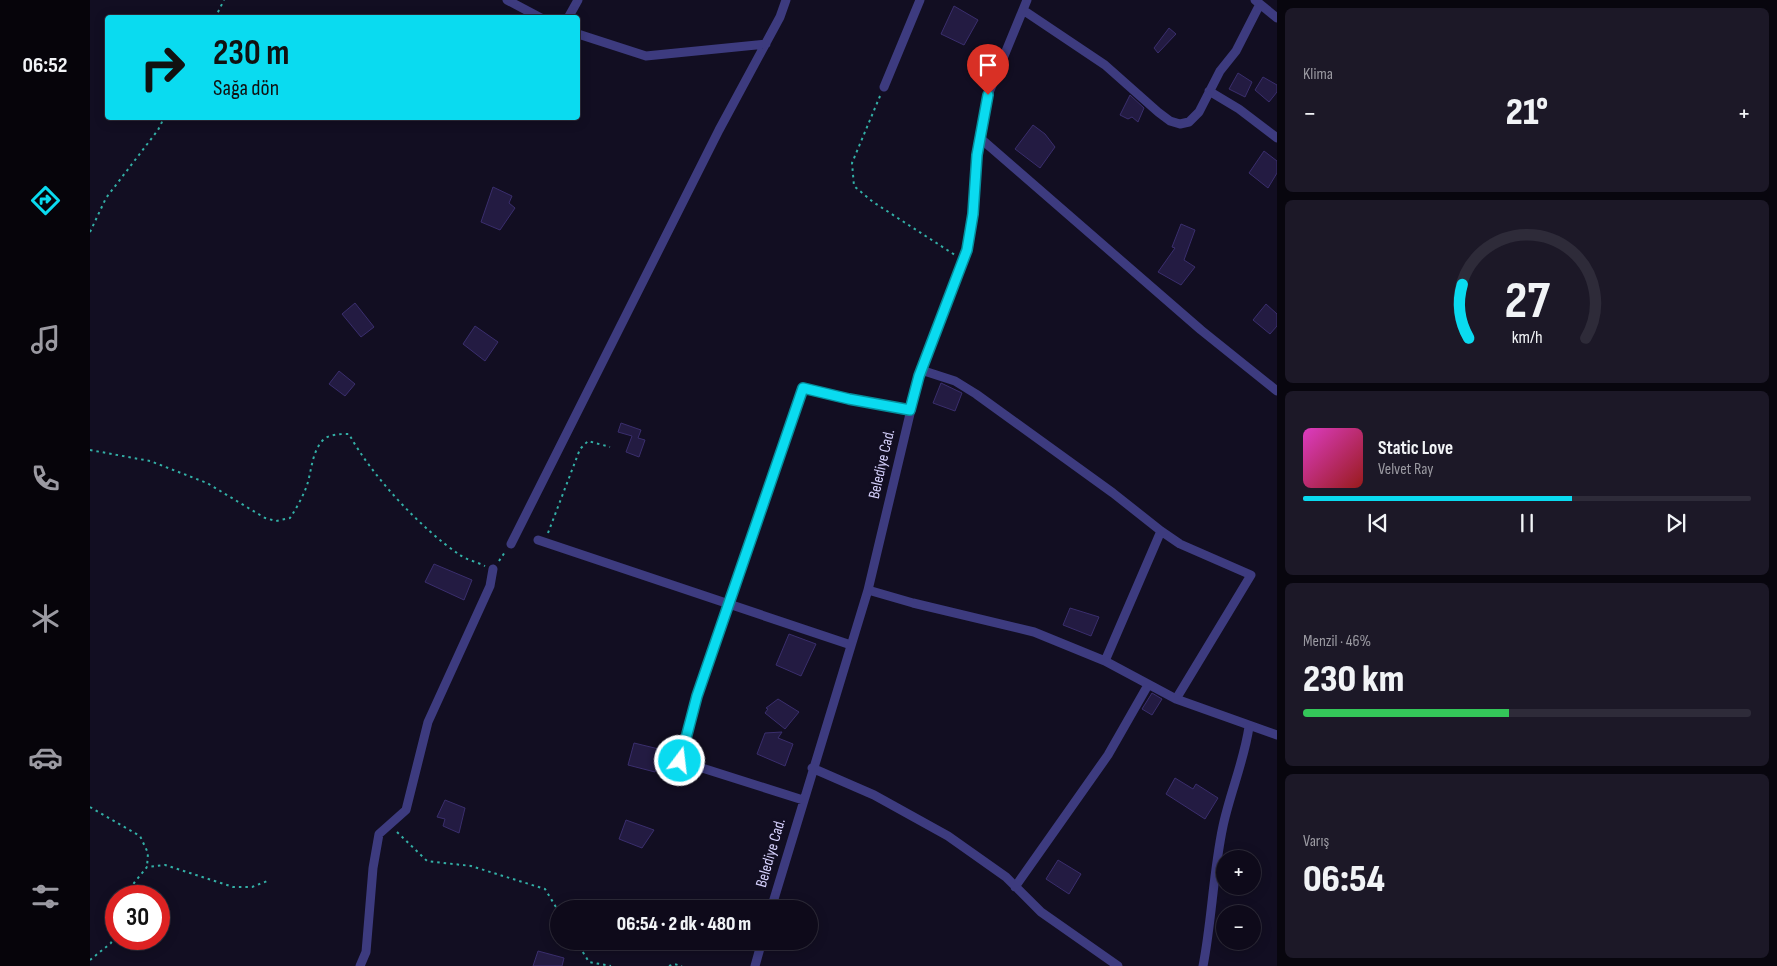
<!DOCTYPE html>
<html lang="tr">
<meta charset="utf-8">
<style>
:root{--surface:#0e0a1a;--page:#1c1827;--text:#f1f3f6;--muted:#9b9aa2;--line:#2e2b39;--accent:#0adbf0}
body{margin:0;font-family:"Sofia Sans Condensed",sans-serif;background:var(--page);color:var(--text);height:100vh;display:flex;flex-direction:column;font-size:19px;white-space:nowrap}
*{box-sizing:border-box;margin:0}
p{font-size:16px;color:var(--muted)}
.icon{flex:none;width:28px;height:28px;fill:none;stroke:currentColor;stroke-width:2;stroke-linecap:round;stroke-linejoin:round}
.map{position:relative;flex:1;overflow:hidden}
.side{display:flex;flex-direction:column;gap:8px;padding:8px;background:#08060e;width:500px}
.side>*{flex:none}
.banner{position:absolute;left:15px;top:15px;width:475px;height:105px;border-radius:5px;box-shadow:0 2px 12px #0003,0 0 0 1px var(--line);background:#0adbf0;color:#111;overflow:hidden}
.fabs{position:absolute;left:1126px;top:850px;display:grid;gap:10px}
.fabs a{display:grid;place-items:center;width:45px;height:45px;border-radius:50%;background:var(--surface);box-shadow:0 2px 12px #0003,0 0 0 1px var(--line);font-size:25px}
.speed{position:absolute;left:15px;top:885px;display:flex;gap:10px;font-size:25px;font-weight:700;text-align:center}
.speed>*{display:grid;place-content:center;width:65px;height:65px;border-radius:50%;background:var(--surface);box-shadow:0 2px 12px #0003,0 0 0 1px var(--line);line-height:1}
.speed .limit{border:8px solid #d22;background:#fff;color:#111}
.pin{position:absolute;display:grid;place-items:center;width:42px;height:42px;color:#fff;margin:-51px -21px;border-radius:50% 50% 50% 0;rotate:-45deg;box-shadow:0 0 5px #0007}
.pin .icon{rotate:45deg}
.me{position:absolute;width:55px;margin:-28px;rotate:15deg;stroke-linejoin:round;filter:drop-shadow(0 0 4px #0008)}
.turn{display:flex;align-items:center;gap:18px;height:105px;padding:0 25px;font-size:22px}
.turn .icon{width:65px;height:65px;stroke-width:2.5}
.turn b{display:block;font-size:35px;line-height:42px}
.big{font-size:38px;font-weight:800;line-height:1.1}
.side .tile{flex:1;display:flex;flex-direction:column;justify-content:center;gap:8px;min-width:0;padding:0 18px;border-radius:8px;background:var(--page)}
.side .dial{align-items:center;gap:0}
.dial svg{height:130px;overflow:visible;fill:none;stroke:var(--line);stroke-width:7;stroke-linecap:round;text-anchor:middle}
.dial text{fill:var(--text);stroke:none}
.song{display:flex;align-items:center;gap:15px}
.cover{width:60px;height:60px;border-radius:8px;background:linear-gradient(135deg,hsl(310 70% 55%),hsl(0 70% 35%))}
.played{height:5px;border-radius:2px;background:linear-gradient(90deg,var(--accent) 60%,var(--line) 60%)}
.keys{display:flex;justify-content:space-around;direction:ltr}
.heat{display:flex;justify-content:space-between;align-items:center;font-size:28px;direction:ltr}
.charge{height:8px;border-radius:4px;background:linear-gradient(90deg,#34c759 46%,var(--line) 0)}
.trip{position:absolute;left:460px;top:900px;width:268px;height:50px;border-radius:25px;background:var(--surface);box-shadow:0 2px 12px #0003,0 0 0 1px var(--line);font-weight:800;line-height:50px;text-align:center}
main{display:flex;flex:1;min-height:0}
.tabs{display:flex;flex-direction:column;width:90px;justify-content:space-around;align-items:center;background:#06040a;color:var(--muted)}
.tabs .icon{width:35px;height:35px}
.tabs .selected{color:var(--accent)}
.tabs b{font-size:22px;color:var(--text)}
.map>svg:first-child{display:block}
.building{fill:#231b42;stroke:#3a2e6d}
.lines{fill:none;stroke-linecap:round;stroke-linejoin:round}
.path{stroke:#33afa6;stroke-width:2;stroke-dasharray:2.5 4;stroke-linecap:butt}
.street{stroke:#3d3b7f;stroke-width:9}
.route-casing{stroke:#068e9c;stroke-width:12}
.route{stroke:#0adbf0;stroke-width:9}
.labels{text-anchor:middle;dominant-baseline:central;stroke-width:5;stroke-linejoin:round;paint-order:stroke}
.street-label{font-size:16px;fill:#d6d1fd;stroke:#120e22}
</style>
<main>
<nav class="tabs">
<b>06:52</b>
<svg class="icon selected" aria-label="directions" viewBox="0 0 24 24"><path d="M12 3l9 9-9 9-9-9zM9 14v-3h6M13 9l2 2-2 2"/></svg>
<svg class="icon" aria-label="music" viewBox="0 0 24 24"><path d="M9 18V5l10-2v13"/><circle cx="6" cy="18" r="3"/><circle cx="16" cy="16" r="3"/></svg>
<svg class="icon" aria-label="phone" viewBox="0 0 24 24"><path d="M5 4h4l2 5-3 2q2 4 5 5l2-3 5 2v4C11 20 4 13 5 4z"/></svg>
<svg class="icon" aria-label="climate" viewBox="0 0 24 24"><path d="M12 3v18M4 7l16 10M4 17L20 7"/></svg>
<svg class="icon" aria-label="car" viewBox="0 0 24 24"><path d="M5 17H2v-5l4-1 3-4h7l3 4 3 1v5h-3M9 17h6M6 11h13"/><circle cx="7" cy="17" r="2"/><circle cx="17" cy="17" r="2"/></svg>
<svg class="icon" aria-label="filters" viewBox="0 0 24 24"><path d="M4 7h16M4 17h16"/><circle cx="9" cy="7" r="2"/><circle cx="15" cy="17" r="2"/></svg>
</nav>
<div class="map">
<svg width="1187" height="966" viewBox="0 0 1187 966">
<rect width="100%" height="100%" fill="#120e22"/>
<path class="building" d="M864 6 888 20 874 45 851 34Z
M1079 28 1086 34 1068 53 1064 48Z
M1148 73 1162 82 1155 97 1139 89Z
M1173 77 1187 85V92L1179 102 1165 90Z
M1040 95 1054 108 1048 122 1042 117 1038 119 1030 115Z
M943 125 955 134 965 147 950 168 925 149Z
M1174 151 1187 161V173L1178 188 1159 173Z
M403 187 422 196 419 203 425 208 410 230 391 222Z
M1091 224 1105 230 1094 260 1105 267 1091 285 1068 272 1085 248 1082 247Z
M265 303 284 327 271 337 252 314Z
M1176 304 1187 314V326L1180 334 1163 320Z
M385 326 408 342 395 361 373 344Z
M249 371 265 384 255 396 239 384Z
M851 383 872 393 865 411 843 403Z
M531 423 551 430 548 438 555 440 549 457 536 452 542 436 528 432Z
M344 564 382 580 374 600 335 582Z
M980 608 1009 617 1001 636 973 625Z
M699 634 726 644 711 676 686 665Z
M1062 693 1072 699 1062 715 1052 709Z
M688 699 709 712 695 729 675 713 678 709 676 708Z
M692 732 688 738 703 744 695 766 667 754 675 733Z
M544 743 573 750 565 772 538 765Z
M1085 778 1103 789 1106 784 1128 798 1115 819 1076 794Z
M355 800 375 808 369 833 353 826 355 819 347 817Z
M536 820 564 830 552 848 529 839Z
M968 860 991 874 979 894 956 879Z
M448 951 474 958 472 966H443Z"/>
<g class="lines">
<path class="path" d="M125 18 134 0
M790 96 762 163 764 186 783 202 865 255
M0 232 16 198 68 130 74 118
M0 450 60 461 117 483 175 518 186 521 200 518C206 509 212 498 216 488 222 472 221 453 233 440 239 434 251 434 259 434 281 475 331 529 370 555 377 560 387 562 395 566
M458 533 490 449 498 441 520 447
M409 561 415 552
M0 807 50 836 58 853 57 867
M307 832 337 861 381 866 455 889 469 912
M39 896 44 883 57 867 75 865 143 887H162L180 880
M486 941 499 962 521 966
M0 960 21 943 26 930
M579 966 584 964 592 966"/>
<path class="street" d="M417 0 451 18
M1165 0 1187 18
M933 10 1015 65 1068 112 1080 121 1090 124 1099 122 1109 112 1130 71 1146 51 1170 4
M478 18 488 0
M488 34 556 56 676 44
M794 87 830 0
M1119 91 1149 109 1187 138
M890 138 1111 330 1187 391
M831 370 865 381 886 394 1023 493 1071 531 1090 544 1161 575 1086 699
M448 540 761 645
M421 544 629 130 690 17 696 0
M778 590 823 603 944 632 1015 661 1086 699 1187 735
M1015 661 1071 531
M722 768 784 795 858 836 916 877 951 912 1028 966
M713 800 590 761 607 696 713 388 759 399 820 410
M925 887 1018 755 1058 685
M681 909 778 590 829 376 877 250 883 214 887 155 898 95 937 0
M270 966 276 952 283 868 289 834 316 810 338 722 400 586 403 569
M665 966 672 941
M1113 966C1122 920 1123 873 1133 826 1140 793 1154 761 1159 727"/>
</g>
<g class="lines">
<g class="route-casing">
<path id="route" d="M590 761 607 696 713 388 759 399 820 410 829 376 877 250 883 214 887 155 898 95"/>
</g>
<use href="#route" class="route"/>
</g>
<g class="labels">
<g class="street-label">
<text transform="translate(792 464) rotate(-77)">Belediye Cad.</text>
<text transform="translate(681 853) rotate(-74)">Belediye Cad.</text>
</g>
</g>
</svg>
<div class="fabs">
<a>+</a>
<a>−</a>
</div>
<div class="speed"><div class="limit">30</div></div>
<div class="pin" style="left:898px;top:95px;background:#d93025"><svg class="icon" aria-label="arrive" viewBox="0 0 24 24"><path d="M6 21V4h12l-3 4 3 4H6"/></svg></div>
<svg class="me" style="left:590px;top:761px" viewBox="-20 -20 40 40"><circle r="17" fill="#0adbf0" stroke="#fff" stroke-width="3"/><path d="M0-11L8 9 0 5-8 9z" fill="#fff"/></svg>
<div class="trip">06:54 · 2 dk · 480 m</div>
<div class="banner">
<div class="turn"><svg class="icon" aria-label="right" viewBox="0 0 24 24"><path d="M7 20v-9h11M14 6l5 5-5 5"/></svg><div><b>230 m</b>Sağa dön</div></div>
</div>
</div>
<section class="side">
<div class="tile"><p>Klima</p>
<div class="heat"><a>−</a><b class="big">21°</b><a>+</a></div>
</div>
<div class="tile dial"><svg viewBox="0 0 100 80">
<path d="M14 69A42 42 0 1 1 86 69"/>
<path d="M14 69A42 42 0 0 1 10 36" stroke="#0adbf0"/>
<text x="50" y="56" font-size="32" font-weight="700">27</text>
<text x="50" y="72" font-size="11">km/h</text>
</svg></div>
<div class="tile">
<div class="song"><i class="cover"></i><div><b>Static Love</b><p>Velvet Ray</p></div></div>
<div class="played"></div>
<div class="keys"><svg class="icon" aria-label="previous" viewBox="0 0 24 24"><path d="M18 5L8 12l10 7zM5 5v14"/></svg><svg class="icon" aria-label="pause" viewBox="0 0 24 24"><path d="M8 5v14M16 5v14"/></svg><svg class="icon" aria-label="next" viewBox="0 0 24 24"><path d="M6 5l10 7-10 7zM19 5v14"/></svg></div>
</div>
<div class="tile"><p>Menzil · 46%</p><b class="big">230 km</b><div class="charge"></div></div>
<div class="tile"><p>Varış</p><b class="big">06:54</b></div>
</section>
</main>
